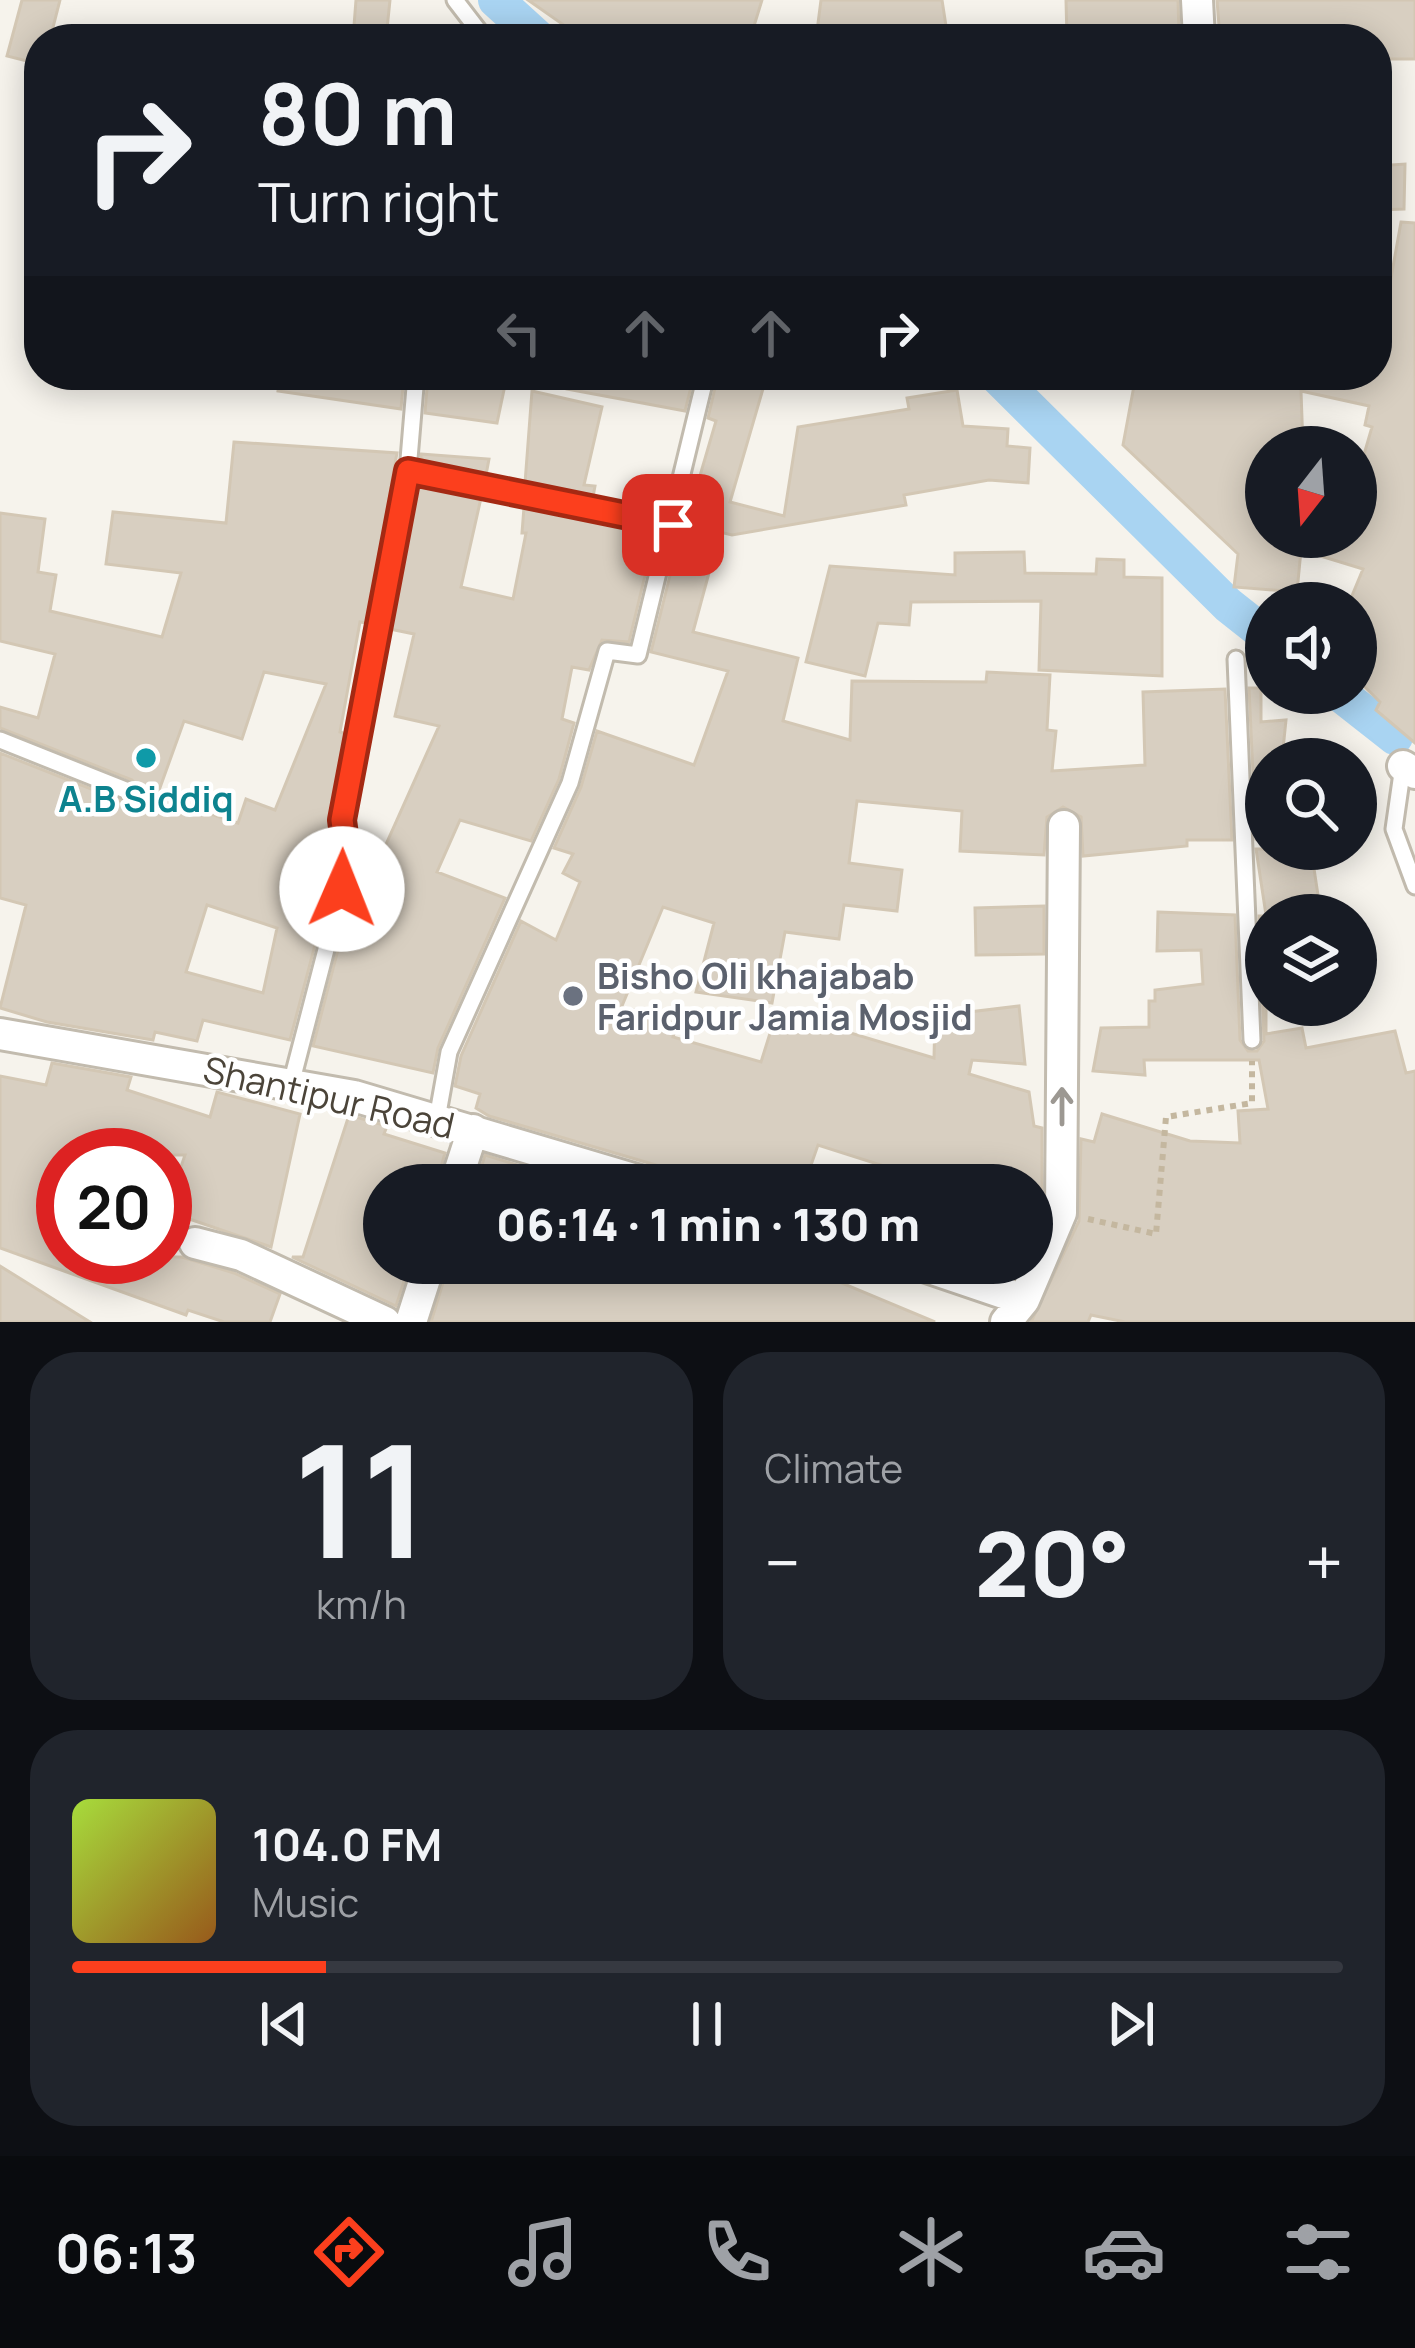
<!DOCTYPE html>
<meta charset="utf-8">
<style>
:root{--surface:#171b24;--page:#20242c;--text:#f1f3f6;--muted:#9ea1a6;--line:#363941;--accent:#fc3f1d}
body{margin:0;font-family:Manrope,sans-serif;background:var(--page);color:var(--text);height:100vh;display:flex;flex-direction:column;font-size:45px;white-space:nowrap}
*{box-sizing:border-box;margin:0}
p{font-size:39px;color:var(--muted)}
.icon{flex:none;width:66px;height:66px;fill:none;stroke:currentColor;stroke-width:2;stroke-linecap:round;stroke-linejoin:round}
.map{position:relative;height:1322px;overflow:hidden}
.drawer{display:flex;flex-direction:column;gap:30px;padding:30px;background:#0d0f14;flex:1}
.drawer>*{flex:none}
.top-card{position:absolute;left:24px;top:24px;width:1368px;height:366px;border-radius:48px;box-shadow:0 6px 30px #0003;background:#171b24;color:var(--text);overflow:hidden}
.needle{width:78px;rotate:197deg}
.tools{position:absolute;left:1245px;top:426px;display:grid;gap:24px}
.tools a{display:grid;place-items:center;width:132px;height:132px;border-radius:50%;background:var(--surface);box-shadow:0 6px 30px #0003;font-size:60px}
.speed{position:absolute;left:36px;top:1128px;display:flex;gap:24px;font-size:60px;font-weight:700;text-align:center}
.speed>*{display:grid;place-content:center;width:156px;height:156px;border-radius:50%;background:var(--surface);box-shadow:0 6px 30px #0003;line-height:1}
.speed .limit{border:18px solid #d22;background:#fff;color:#111}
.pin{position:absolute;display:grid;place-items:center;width:102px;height:102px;color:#fff;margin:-51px;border-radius:24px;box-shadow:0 6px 18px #0006}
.me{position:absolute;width:132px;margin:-66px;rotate:1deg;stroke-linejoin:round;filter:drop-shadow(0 0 9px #0008)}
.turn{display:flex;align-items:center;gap:42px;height:252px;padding:0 36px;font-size:54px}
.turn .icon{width:156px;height:156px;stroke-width:2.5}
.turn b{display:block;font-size:84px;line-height:102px}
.lanes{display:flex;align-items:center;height:114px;padding:0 36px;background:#0003;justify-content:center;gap:60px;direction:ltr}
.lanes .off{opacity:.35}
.big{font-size:90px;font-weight:800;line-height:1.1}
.drawer .widget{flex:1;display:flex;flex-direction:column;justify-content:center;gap:18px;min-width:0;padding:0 42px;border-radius:48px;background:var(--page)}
.drawer .dial{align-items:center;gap:0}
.dial b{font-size:156px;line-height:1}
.song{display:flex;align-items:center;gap:36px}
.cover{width:144px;height:144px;border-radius:18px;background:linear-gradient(135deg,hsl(80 70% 55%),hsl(30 70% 35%))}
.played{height:12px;border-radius:6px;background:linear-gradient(90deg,var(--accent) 20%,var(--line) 20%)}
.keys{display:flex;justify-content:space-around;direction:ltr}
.heat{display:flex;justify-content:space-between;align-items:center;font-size:66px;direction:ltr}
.drawer .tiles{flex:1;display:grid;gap:30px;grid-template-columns:1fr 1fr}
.widget:last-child{grid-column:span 2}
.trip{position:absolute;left:363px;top:1164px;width:690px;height:120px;border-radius:60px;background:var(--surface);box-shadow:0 6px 30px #0003;font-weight:800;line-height:120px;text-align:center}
.tab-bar{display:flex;height:192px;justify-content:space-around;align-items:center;background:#090b0e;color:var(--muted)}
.tab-bar .icon{width:84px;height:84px}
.tab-bar .current{color:var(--accent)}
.tab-bar b{font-size:54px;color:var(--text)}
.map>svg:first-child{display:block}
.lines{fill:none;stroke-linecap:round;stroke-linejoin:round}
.canal{stroke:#a9d4f2;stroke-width:36}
.building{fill:#d8cfc1;stroke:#d3c7b4;stroke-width:3;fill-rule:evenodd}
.service-casing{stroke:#c2bbae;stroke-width:21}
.minor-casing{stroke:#c2bbae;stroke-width:36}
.path{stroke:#c4b79f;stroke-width:6;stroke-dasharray:6 6;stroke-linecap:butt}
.service{stroke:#fff;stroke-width:15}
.minor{stroke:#fff;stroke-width:30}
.oneway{stroke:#9c9892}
.route-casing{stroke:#a42913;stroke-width:30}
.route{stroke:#fc3f1d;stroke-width:21}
.culture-dot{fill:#0f9aa8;stroke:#fff;stroke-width:4.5}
.worship-dot{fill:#6b7280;stroke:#fff;stroke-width:4.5}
.labels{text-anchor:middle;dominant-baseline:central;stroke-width:9;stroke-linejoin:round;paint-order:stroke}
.culture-label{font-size:36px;font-weight:bold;fill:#0d838f;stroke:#fff}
.worship-label{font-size:36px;font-weight:bold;fill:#5b616d;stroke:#fff;text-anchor:start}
.street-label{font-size:36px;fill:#4b4439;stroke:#fff}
</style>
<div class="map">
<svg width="1415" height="1322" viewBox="0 0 1415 1322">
<rect width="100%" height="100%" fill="#f6f3ec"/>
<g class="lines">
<path class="canal" d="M496 0 539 39
M996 375 1228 605 1266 635
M1339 693 1395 737"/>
</g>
<path class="building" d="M22 0H60L50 39H39V64L7 56Z
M356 0H390L386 39H353Z
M528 0H762L750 39H564L568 28Z
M821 0H942L948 39H816Z
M1066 0H1178L1179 33 1067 39Z
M1217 0H1415V59H1377V39H1220Z
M1405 164 1404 209 1377 210V166Z
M1401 222 1415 223V743L1376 710 1380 702 1356 678V603H1349L1363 569 1301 550 1297 592 1234 587 1238 554 1123 445 1136 375H1377V305L1386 306ZM1301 391 1369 406 1365 425 1372 427 1356 482V537H1266V447H1303Z
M280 375H404L401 409 278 391Z
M428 375 505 385 497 423 425 413Z
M569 375H694L685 411 567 389Z
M718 375H767L730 502 784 516 798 427 909 409 907 398 957 390 963 426 1008 429 1007 446 1030 448 1028 483 989 480 904 495 906 505 732 535 720 532 719 538 680 544 716 421 708 418Z
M532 391 602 407 584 485 595 486 593 497 525 483Z
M234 442 397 453 367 623 360 622 340 732 346 734 332 833 320 864 335 869 290 1040 203 1020 197 1041 155 1032 153 1040 47 1022 0 1008 26 905 0 898V753L124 802 134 801 140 790 132 780 0 728V707L38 718 55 654 0 641V513L45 519 38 572 56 575 50 611 162 637 181 573 106 564 113 512 226 523ZM264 672 326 684 275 810 246 799 238 823 157 796 184 721 242 739ZM207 905 277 928 263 993 186 972Z
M421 454 489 459 486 475 421 461Z
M418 485 481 498 461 587 513 599 526 533H522L524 507 655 534 629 642 602 640 589 670 572 667 562 719 574 723 559 779 531 841 460 820 437 872 505 898 438 1048 433 1073 313 1046 357 876 370 880 439 726 395 716 414 634 390 629Z
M1024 552 1025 573 1096 574 1097 559 1124 560V577L1162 578V676L1039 670 1041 601 911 602 909 625 878 623 865 676 806 662 830 566 955 575V553Z
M675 555 713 558 693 632 798 658 783 721 850 740 852 681 986 682 987 672 1050 675 1047 730 1056 731 1052 771 1145 765 1143 692 1225 689 1232 840H1187V846L1083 856 1081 817 1063 807 1047 817 1044 855 960 851 962 811 857 801 849 863 902 870 897 911 844 905 839 939 785 932 772 1003 696 992 714 923 663 907 622 1006 677 1024 673 1037 761 1062 777 1011 934 1058 935 1016 1019 1006 1025 1064 972 1060 969 1074 1029 1092 1034 1126 1042 1128V1209L1032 1231V1185H881L887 1167 818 1145 804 1185H697L659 1166 489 1116 476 1108 480 1094 455 1086 461 1056 521 921 556 940 580 882 563 873 573 854 554 848 581 787 597 731 694 765 728 671 651 652Z
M1249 688H1261V722L1286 720 1282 759H1266V839H1256Z
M1256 849H1311L1321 915H1266Z
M1044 906V954L976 955 975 908Z
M1158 912 1235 915 1240 1040 1248 1051H1257L1264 1041 1259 916H1266V1034L1302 1028 1306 1048 1395 1031 1406 1073 1415 1071V1322H1125L1091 1315 1088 1322H1031L1079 1221 1081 1139 1094 1142 1102 1114 1190 1141 1240 1143 1238 1111 1268 1109 1259 1060H1144L1145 1075 1093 1071 1101 1028 1149 1027V1001H1155V990L1203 984 1201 950 1157 951Z
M52 1063 131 1077 127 1090 210 1117 217 1092 300 1114 271 1247 166 1211 185 1155H63V1257H182L234 1273 280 1294 270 1322H224L188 1310 186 1315 0 1248V1076L46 1085Z
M349 1115 387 1126 384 1134 445 1153 436 1185H384V1263H410L396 1306 292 1257H303Z
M485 1155 540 1172 535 1185H476Z
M449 1263H794L935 1322H431Z
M0 1266 90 1322H0Z"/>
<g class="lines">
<g class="service-casing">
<path id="service" d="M455 0 485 39
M416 375 408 471 673 525
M1236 659 1252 1040
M0 740 128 791
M1403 766 1394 829 1415 886
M291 1084 348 865 342 820 408 471
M437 1119 449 1052 570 783 607 651 638 655 706 375"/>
</g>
<g class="minor-casing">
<path id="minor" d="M1197 0 1199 39
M1403 766 1415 773
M0 1034 354 1096 653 1185
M455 1185 473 1130
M195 1243 241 1255 385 1322
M915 1263 1024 1300 1006 1322
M1024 1300 1061 1213 1064 826
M411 1322 430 1263"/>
</g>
<path class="path" d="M1088 1219 1156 1234 1166 1117 1252 1103V1061"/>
<use href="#service" class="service"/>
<use href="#minor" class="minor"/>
</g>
<defs><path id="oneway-shaft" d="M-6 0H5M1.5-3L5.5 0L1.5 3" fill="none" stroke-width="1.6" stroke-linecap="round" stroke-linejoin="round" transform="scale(3)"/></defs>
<use class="oneway" href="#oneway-shaft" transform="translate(1062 1106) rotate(-90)"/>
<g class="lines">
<g class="route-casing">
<path id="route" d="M342 889 348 865 342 820 408 471 673 525"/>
</g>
<use href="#route" class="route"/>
</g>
<circle class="culture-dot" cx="146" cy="758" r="12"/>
<circle class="worship-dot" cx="573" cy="996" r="12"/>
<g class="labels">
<g class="culture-label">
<text x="146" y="798">A.B Siddiq</text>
</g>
<g class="worship-label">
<text x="597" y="975">Bisho Oli khajabab<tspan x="597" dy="41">Faridpur Jamia Mosjid</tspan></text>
</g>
<g class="street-label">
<text transform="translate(329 1097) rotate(13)">Shantipur Road</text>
</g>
</g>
</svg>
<div class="tools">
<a><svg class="needle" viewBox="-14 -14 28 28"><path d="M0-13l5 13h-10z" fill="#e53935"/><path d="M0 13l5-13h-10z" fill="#9ea1a6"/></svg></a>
<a><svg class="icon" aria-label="sound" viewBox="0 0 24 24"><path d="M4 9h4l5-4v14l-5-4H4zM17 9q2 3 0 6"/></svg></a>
<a><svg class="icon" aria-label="search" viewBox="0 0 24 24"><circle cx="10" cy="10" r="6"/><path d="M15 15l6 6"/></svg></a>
<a><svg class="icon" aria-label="layers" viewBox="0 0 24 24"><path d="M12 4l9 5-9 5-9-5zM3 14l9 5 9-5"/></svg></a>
</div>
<div class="speed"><div class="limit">20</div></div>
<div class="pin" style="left:673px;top:525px;background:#d93025"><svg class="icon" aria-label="arrive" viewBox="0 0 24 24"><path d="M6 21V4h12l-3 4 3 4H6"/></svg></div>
<svg class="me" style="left:342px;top:889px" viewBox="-20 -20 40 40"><circle r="19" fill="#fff"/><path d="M0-13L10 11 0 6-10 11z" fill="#fc3f1d"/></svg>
<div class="trip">06:14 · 1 min · 130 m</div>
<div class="top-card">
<div class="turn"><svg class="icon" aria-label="right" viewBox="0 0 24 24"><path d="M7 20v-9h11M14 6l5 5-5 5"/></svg><div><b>80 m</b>Turn right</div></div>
<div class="lanes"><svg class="icon off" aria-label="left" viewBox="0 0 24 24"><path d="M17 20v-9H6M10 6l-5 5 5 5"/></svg><svg class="icon off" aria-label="ahead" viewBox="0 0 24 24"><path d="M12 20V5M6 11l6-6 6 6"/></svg><svg class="icon off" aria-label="ahead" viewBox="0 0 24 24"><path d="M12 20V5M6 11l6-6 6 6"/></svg><svg class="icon" aria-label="right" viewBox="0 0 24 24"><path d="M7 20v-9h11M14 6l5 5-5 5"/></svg></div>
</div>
</div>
<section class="drawer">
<div class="tiles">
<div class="widget dial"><b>11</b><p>km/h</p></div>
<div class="widget"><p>Climate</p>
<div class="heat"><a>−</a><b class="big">20°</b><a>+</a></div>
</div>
<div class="widget">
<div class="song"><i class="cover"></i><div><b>104.0 FM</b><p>Music</p></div></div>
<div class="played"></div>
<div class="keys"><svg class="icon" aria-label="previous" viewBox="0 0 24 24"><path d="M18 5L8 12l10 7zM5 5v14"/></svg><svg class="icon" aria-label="pause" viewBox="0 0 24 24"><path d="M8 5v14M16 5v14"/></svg><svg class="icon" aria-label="next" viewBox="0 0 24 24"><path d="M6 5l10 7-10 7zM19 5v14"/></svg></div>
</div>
</div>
</section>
<nav class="tab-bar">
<b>06:13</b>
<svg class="icon current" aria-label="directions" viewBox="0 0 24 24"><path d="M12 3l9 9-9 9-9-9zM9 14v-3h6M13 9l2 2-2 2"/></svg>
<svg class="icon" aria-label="music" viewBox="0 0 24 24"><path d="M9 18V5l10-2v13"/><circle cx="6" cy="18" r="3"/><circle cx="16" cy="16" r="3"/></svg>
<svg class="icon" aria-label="phone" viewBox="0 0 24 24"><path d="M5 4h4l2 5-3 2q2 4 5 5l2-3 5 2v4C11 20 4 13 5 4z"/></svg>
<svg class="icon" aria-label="climate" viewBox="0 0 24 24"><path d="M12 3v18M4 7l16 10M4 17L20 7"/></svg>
<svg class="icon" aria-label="car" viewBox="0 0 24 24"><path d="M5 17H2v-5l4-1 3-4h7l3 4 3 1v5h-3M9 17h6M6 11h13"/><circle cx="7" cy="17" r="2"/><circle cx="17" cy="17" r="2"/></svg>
<svg class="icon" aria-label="filters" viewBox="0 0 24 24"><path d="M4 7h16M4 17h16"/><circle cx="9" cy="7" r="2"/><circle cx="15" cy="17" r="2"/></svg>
</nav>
